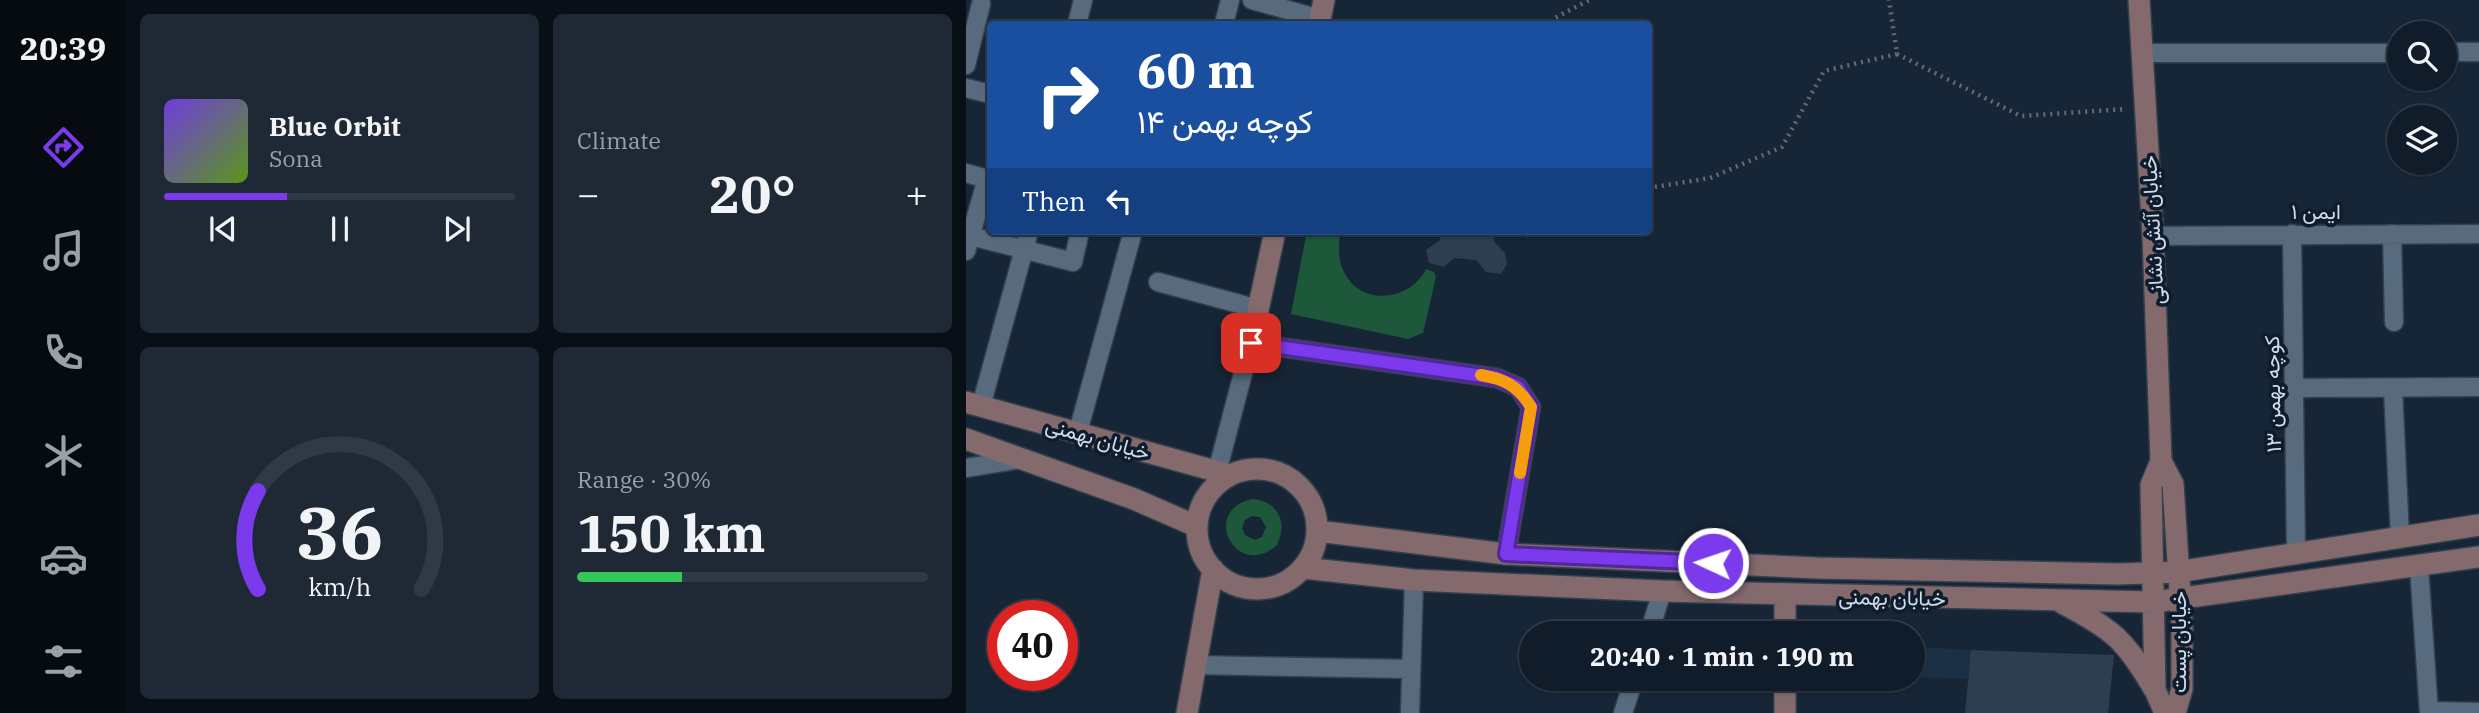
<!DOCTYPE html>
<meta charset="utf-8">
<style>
:root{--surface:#101c29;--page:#1e2935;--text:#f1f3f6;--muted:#9ca1a8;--line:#303a46;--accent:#7c3aed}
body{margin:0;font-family:"IBM Plex Serif",Vazirmatn,serif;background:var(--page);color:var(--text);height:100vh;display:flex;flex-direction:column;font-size:26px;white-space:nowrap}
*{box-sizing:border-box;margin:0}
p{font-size:23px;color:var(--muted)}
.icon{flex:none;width:38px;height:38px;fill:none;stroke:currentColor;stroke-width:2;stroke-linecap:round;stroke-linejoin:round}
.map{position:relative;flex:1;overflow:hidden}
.sheet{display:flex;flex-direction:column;gap:14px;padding:14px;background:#090f17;width:840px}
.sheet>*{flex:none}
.hud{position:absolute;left:21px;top:21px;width:665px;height:214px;border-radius:7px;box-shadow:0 2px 5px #0004,0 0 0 2px var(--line);background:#1a4fa0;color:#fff;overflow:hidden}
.controls{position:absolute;left:1421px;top:21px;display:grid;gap:14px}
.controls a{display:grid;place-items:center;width:70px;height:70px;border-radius:50%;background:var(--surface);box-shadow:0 2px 5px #0004,0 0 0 2px var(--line);font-size:35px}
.speed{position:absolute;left:21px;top:600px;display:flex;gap:14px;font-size:35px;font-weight:700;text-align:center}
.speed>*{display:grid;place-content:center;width:91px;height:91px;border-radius:50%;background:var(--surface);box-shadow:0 2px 5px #0004,0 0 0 2px var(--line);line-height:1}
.speed .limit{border:10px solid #d22;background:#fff;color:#111}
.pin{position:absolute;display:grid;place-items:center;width:60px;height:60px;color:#fff;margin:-30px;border-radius:14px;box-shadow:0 4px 10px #0006}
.me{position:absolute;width:77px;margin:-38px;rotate:273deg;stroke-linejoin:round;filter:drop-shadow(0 0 5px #0008)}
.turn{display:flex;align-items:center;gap:24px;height:147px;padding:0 35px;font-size:32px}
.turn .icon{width:91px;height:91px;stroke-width:2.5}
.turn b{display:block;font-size:49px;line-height:60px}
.then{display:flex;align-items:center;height:66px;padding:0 35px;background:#0003;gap:14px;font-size:26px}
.big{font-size:52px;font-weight:700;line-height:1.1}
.sheet .widget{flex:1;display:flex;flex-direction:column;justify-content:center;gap:10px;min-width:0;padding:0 24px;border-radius:10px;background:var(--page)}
.sheet .dial{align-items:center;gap:0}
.dial svg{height:182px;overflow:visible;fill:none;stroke:var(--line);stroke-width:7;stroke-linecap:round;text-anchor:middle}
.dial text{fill:var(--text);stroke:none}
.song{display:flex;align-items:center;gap:21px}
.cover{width:84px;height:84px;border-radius:10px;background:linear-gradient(135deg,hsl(260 70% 55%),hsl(90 70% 35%))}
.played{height:7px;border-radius:4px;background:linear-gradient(90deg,var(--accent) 35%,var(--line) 35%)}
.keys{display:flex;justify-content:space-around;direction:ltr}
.heat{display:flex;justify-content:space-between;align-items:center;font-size:38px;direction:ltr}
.charge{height:10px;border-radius:5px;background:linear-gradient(90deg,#34c759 30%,var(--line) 0)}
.sheet .tiles{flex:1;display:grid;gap:14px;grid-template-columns:repeat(2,1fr)}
.trip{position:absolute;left:553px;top:621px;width:406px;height:70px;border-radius:35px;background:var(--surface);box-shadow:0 2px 5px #0004,0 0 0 2px var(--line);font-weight:700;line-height:70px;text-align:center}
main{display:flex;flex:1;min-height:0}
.tab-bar{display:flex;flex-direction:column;width:126px;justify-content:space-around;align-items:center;background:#060b10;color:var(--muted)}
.tab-bar .icon{width:49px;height:49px}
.tab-bar .on{color:var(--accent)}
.tab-bar b{font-size:32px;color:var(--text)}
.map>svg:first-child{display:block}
.built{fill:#1b3045}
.green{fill:#1c5839;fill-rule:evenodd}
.building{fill:#2d3e50}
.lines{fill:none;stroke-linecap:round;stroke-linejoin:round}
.street-casing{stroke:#34404e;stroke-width:21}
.secondary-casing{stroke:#34404e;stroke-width:24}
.path{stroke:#606d7c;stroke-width:4.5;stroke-dasharray:2 5;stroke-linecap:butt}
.street{stroke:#586b7e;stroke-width:18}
.secondary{stroke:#846a6c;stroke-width:21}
.route-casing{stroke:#51269a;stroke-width:18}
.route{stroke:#7c3aed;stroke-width:12}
.slow{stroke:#f59e0b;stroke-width:12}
.labels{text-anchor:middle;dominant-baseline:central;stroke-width:7;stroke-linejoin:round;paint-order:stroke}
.street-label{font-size:21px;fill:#d2dce8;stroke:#0d1d2d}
</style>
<main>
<nav class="tab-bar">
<b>20:39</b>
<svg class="icon on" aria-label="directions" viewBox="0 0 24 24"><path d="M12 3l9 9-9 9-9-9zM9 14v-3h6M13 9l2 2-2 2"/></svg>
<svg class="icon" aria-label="music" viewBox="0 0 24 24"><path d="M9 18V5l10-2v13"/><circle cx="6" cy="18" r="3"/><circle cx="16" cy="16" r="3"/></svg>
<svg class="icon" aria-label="phone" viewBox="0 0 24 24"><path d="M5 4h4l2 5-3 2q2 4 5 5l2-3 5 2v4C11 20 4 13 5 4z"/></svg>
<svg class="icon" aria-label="climate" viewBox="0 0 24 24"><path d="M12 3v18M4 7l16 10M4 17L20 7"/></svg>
<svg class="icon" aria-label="car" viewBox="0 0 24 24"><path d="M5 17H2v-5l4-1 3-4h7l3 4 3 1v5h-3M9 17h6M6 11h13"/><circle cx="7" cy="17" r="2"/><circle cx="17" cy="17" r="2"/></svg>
<svg class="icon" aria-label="filters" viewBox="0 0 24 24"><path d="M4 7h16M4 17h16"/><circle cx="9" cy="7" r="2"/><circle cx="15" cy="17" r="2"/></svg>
</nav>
<section class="sheet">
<div class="tiles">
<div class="widget">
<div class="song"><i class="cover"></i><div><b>Blue Orbit</b><p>Sona</p></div></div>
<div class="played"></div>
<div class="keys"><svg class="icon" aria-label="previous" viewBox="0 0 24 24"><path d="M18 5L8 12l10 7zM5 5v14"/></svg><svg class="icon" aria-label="pause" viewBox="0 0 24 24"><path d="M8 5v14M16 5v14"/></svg><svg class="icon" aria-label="next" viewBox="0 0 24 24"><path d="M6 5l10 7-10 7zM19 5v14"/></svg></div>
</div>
<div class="widget"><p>Climate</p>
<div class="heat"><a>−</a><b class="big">20°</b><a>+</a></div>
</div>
<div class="widget dial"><svg viewBox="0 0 100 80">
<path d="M14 69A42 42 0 1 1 86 69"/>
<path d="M14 69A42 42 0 0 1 14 26" stroke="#7c3aed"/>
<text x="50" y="56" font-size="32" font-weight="700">36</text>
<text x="50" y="72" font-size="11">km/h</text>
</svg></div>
<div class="widget"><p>Range · 30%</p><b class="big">150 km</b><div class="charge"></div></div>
</div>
</section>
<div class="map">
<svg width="1513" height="713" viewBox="0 0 1513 713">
<rect width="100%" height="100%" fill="#162637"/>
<path class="built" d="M952 647 1005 650 1002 679 951 677Z"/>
<path class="green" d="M341 231H374C373 245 371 261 379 274 397 307 445 300 460 269L468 272 470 277 457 333 442 339 325 314Z
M286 499C312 501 322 522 311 545 271 581 233 511 286 499ZM286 516 294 517 300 527 296 537 289 540 279 535 276 528 279 520Z"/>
<path class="building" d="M475 231H527L528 242 539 253 541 264 535 274 520 272 510 260 488 258 478 267 463 263 460 250 474 240Z
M1005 650 1148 655 1142 713H999Z"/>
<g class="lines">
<g class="street-casing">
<path id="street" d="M286 0 354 19
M111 24 117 0
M258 24 264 0
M1479 52H1513
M1176 53H1433
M0 65 15 4
M0 88 24 94
M0 173 21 179 0 251
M1326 234 1330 553
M1426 234 1428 322
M5 236 107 262 114 231
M1187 236 1513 234
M192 282 292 309
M1329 388 1513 387
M1427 388 1434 538
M15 406 63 231
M112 432 167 231
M0 468 55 459
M251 472 285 343 531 378 552 387 565 407 540 554
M1453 567 1463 713
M683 634 696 591
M230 665 445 669
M1463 711 1513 712
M444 713 448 580
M657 713 668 679"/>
</g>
<g class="secondary-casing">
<path id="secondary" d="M1173 0 1187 236 1195 461 1185 485 1189 690 1199 713
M353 24 358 0
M285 343 309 231
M0 402 264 475
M0 439 168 499 230 526
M1195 461 1207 484 1216 624V689L1209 713
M231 529a60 60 0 1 1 120 0a60 60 0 1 1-120 0Z
M351 531 540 554 851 568 1151 574 1211 572 1513 525
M337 568 448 580 696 591 1188 602 1513 557
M819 595V634
M1096 603C1146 629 1159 639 1188 689
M221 713 247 569
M819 713V679"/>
</g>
<path class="path" d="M588 24 589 18 623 0
M931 54 1055 116 1160 109
M682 188 744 178 816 147 858 71 931 54 923 0
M560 236 566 231"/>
<use href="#street" class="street"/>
<use href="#secondary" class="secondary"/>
</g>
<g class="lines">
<g class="route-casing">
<path id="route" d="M285 343 531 378 552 387 565 407 540 554 747 563"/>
</g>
<use href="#route" class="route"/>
<path class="slow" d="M515 375C539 379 552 386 565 407L554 473"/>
</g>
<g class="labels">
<g class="street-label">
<text x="1350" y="211">ایمن ۱</text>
<text transform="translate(1186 230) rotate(-93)">خیابان آتش نشانی</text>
<text transform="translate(1306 394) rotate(-91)">کوچه بهمن ۱۳</text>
<text transform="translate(132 438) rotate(16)">خیابان بهمنی</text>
<text transform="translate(926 597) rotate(1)">خیابان بهمنی</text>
<text transform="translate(1212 642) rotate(-90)">خیابان پست</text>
</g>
</g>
</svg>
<div class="controls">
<a><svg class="icon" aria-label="search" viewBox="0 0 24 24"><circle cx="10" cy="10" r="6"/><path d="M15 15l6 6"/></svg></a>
<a><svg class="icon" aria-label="layers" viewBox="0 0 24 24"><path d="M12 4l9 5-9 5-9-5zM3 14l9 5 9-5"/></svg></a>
</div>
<div class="speed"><div class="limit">40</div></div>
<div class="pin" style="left:285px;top:343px;background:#d93025"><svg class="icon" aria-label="arrive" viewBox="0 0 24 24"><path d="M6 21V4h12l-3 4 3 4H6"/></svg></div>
<svg class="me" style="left:747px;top:563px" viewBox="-20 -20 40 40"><circle r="17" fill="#7c3aed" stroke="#fff" stroke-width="3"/><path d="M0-11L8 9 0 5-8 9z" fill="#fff"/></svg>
<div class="trip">20:40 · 1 min · 190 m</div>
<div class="hud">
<div class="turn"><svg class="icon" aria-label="right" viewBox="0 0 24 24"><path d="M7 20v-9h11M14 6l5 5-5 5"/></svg><div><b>60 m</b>کوچه بهمن ۱۴</div></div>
<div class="then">Then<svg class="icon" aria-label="left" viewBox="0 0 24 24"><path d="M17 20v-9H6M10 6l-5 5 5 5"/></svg></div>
</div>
</div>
</main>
